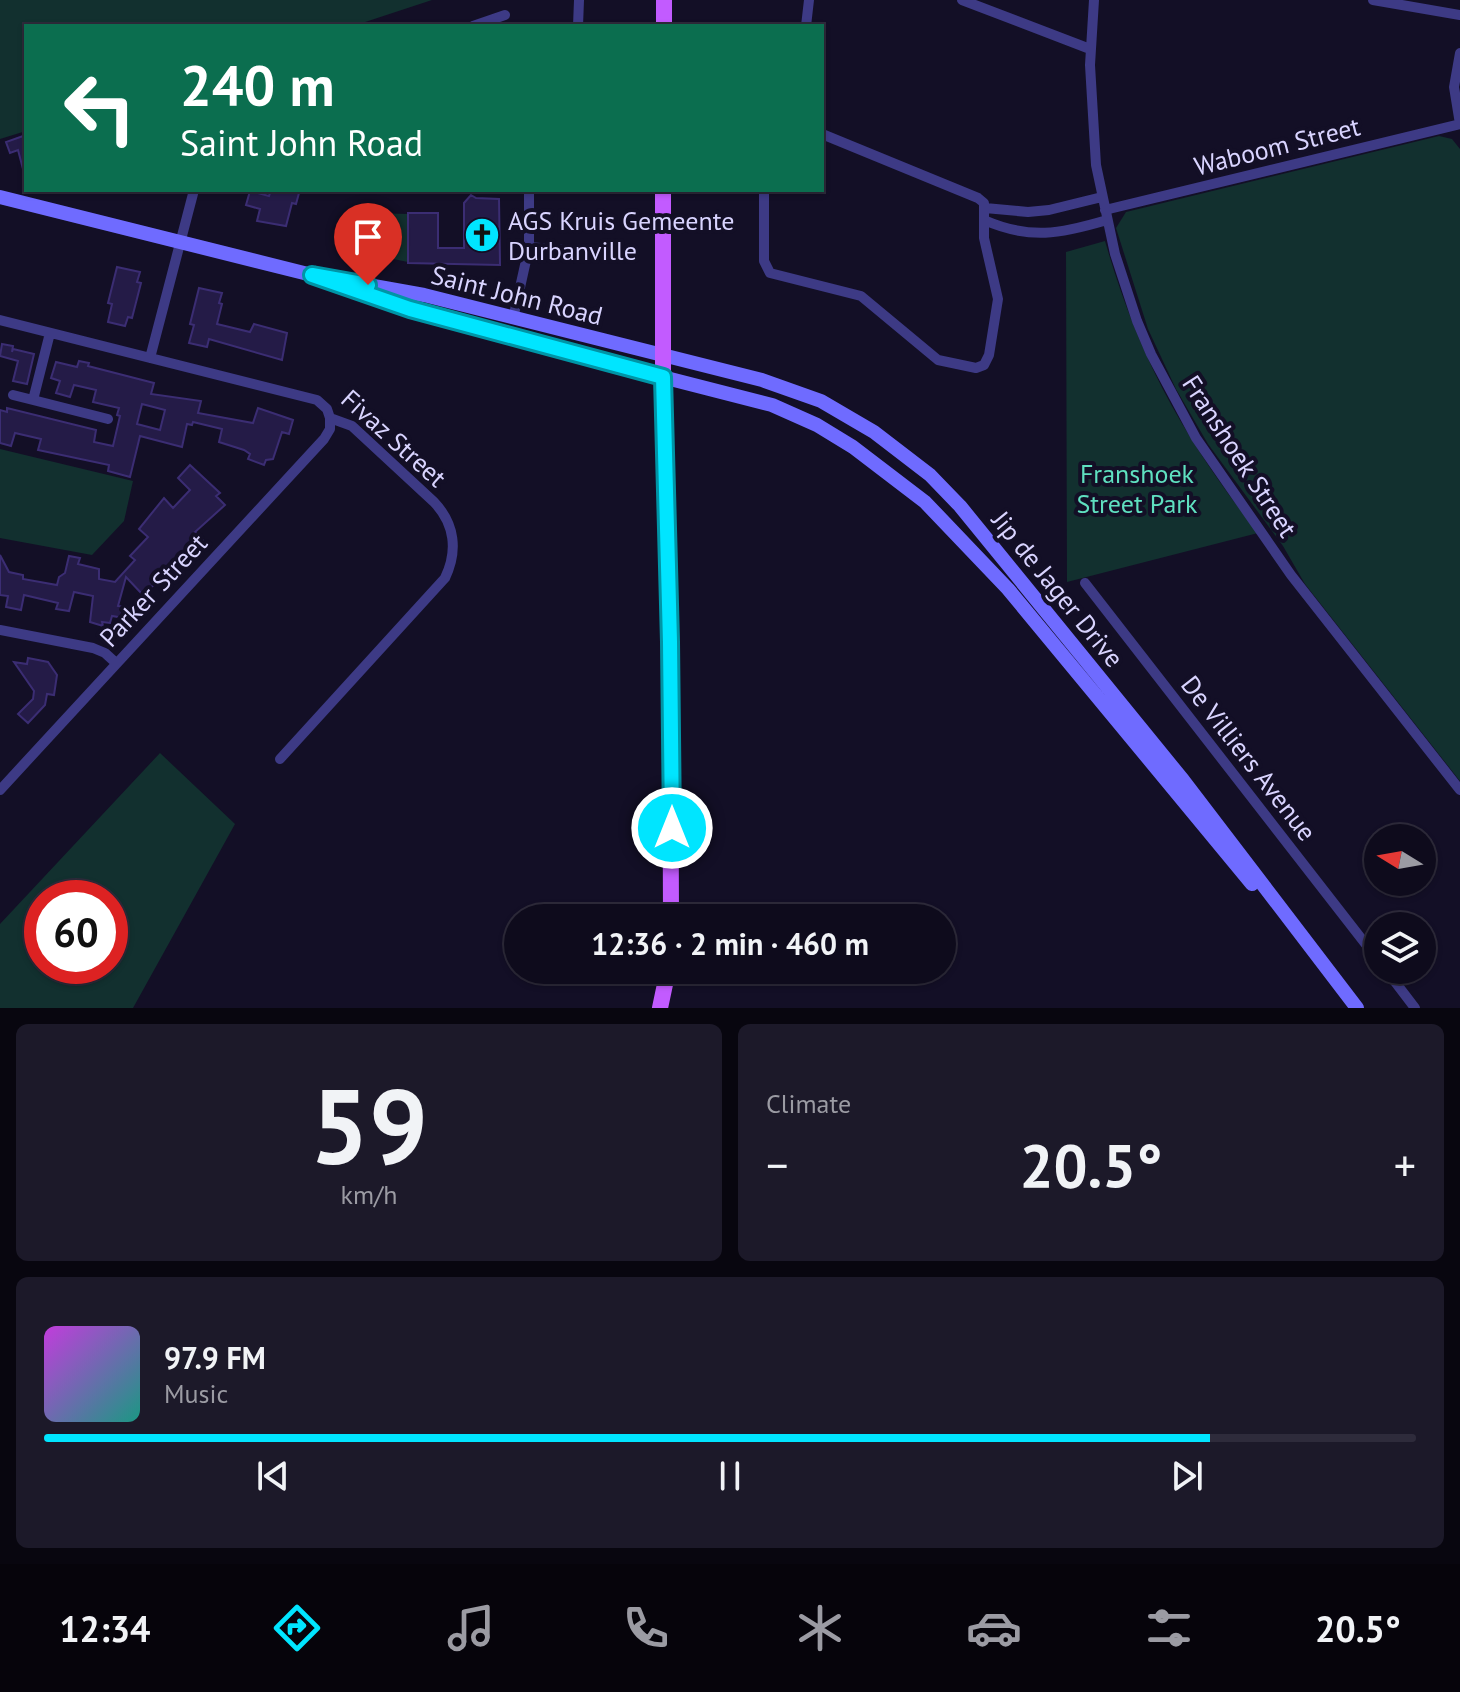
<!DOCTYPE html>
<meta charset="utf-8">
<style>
:root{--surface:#0e0b1c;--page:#1c1929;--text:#f1f3f6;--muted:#9b9ba3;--line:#2e2b3b;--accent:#00e5ff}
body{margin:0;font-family:"PT Sans",sans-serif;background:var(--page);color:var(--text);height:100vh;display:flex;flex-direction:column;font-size:30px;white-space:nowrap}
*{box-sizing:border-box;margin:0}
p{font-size:26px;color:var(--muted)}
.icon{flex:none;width:44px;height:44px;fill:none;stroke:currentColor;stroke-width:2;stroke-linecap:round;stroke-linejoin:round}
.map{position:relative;height:1008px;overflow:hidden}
.panel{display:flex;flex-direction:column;gap:16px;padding:16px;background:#08060f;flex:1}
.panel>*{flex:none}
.top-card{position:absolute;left:24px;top:24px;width:800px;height:168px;border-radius:0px;box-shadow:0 2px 6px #0004,0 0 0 2px var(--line);background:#0b6e4f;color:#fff;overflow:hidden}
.needle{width:52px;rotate:281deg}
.fabs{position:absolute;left:1364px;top:824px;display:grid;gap:16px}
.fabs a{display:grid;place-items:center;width:72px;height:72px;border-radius:50%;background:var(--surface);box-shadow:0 2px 6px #0004,0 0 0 2px var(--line);font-size:40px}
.speed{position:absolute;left:24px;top:880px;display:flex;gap:16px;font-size:40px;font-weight:700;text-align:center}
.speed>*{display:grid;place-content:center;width:104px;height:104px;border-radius:50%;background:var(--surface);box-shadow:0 2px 6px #0004,0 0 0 2px var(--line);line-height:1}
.speed .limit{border:12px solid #d22;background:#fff;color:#111}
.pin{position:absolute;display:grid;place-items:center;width:68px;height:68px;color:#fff;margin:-82px -34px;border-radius:50% 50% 50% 0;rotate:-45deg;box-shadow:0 0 8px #0007}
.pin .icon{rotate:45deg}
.me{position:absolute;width:88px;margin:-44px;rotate:0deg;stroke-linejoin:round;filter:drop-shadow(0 0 6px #0008)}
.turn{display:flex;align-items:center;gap:28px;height:168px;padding:0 24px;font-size:36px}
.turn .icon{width:104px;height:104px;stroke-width:2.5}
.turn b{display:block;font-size:56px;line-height:68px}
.big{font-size:60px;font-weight:700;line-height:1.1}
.panel .tile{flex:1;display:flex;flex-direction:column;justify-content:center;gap:12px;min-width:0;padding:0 28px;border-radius:12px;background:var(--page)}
.panel .dial{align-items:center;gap:0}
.dial b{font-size:104px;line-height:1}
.song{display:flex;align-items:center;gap:24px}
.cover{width:96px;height:96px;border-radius:12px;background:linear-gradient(135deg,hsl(290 70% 55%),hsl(170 70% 35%))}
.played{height:8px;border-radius:4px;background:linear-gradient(90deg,var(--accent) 85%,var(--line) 85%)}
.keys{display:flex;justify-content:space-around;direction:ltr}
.heat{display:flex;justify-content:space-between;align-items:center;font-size:44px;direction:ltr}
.panel .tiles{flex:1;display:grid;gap:16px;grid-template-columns:1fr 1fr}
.tile:last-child{grid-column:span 2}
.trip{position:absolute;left:504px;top:904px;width:452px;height:80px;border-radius:40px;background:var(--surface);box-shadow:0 2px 6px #0004,0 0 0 2px var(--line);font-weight:700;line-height:80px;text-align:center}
.menu{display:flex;height:128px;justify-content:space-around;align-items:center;background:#06040b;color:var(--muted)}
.menu .icon{width:56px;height:56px}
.menu .selected{color:var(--accent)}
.menu b{font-size:36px;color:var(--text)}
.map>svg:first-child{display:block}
.green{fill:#12302f;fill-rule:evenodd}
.building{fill:#241b47;stroke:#3b2d73;stroke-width:2;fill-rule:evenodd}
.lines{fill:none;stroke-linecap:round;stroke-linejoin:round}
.minor{stroke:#3d3a85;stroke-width:10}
.secondary{stroke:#6f6bff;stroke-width:14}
.primary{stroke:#c25bff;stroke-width:16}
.route-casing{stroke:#0095a6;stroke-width:20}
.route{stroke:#00e5ff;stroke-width:14}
.labels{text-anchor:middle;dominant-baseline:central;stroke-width:8;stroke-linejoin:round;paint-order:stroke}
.street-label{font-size:26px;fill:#d9d4ff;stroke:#130f26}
.poi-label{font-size:26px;fill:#d9d4ff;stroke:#130f26;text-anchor:start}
.park-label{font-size:26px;fill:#5fe0c0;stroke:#130f26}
</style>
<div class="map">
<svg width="1460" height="1008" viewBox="0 0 1460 1008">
<rect width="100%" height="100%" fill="#130f26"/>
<path class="green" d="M0 0H432L353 26H26V131L0 139Z
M1439 136 1452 139 1460 149V781L1305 584 1283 546 1208 444 1176 389 1148 329 1116 228 1126 212Z
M372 213 408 214V262L363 253Z
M1105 241C1139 359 1183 437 1258 533L1067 582 1066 252Z
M0 449 133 481 124 521 92 555 0 538Z
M160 753 235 824 133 1008H0V924ZM42 898H110V966H42Z"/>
<path class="building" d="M26 135V169H23L18 150 10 153 6 142Z
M271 190 299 193 296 204 292 203 286 226 257 221 260 209 246 205 250 191 269 196Z
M471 195 476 198 499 199 500 265 408 263V213H438V248H464V203Z
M117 267 140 272 137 282 141 283 132 318 128 317 125 326 108 322 112 304 108 303Z
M199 288 222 293 219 303 222 304 217 324 250 332 254 324 287 333 282 360 209 339 207 347 189 343 194 325 190 324Z
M2 344 13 346 12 352 13 349 34 354 27 384 13 381 18 361 0 356Z
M79 361 89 363 88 366 154 383 151 394 201 401 198 413 253 423 258 408 293 420 289 434 282 432 273 459 266 460 264 465 248 459 250 454 244 450 219 442 222 429 193 422 192 425 187 424 182 447 140 436 130 477 108 471 109 465 38 450 41 439 15 433 11 446 0 443V410L7 412V408L96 430 94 442 113 446 120 416 117 415 119 408 93 402 96 390 74 385 70 397 56 393 60 381 51 378 56 362 77 367ZM142 404 165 410 160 430 137 424Z
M190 465 220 493 216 496 225 505 195 532 208 546 201 554 193 548 143 595 126 577 118 606 132 608 130 619 112 616 110 623 102 622 103 626 90 622 93 596 74 592 69 611 56 609 58 603 24 595 21 610 6 607 8 596 0 595V555L9 572 23 575V579L57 585 59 577 65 573 69 556 80 558 78 564 99 569V579L115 582 135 560 130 556 148 537 139 529 164 498 173 508 190 490 178 478Z
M28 658 48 662 57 675 54 695 47 694 45 705 28 723 18 714 33 699 34 691 14 662 27 664Z"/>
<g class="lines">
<path class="minor" d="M962 0 1090 49
M1094 0 1090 65 1096 165 1115 254 1137 321 1151 354 1196 438 1291 575 1460 790
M1373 0 1460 15
M473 26 505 15
M578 26 579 0
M806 26 809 0
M1460 53 1454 87 1460 124
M764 190V261L770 273 861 296 938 360 976 368 984 365 989 355 998 299 984 238V203L978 198 822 134
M985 208 1028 212 1049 210 1102 197
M1105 210 1460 124
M984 220C1030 240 1060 234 1107 220
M529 247 587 252
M513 319 529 247V190
M0 320 317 400 327 409 330 418 352 426 434 502C455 524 458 551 445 578L280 759
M50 333 33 400 108 419
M150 358 194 190
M13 395 33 400
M1085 583 1378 960
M0 630 93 648 105 653 116 663
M0 790 324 439 330 429V418
M1386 970 1415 1008"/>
<path class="secondary" d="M0 197 312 275 424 295 762 380 821 401 874 432 930 475 960 506 1183 780 1357 1008
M358 291 518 340 772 405 817 425 853 447 925 502 1008 589 1252 884"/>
<path class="primary" d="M664 26V0
M663 190V377L670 642 671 918
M660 1008 668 970"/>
</g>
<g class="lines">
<g class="route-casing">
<path id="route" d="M368 285 312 275 410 309 663 377 670 642 672 828"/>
</g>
<use href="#route" class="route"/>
</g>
<defs>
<g id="church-disc" transform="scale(1.8)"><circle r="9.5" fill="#00e5ff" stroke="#130f26"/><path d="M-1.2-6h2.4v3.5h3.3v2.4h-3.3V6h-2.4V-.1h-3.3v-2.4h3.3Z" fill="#111"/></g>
</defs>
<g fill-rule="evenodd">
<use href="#church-disc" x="482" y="235"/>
</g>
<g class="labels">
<g class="street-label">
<text transform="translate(1277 146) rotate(-14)">Waboom Street</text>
<text transform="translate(517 295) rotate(14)">Saint John Road</text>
<text transform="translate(394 438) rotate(42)">Fivaz Street</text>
<text transform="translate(1240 456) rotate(57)">Franshoek Street</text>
<text transform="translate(1058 589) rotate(51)">Jip de Jager Drive</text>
<text transform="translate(153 590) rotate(-47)">Parker Street</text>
<text transform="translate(1249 758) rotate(52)">De Villiers Avenue</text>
</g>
<g class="poi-label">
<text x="508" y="220">AGS Kruis Gemeente<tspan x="508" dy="30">Durbanville</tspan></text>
</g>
<g class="park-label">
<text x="1137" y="473">Franshoek<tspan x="1137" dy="30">Street Park</tspan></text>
</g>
</g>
</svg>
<div class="fabs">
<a><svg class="needle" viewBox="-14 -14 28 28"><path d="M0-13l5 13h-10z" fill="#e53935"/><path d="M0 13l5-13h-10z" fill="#9b9ba3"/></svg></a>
<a><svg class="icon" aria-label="layers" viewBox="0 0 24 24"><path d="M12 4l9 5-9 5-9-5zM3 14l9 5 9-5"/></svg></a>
</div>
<div class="speed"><div class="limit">60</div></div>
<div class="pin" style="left:368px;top:285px;background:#d93025"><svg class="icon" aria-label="arrive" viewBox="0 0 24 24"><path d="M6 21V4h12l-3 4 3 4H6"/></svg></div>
<svg class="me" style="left:672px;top:828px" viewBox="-20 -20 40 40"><circle r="17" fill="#00e5ff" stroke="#fff" stroke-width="3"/><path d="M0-11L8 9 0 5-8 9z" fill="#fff"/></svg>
<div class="trip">12:36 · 2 min · 460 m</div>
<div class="top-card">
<div class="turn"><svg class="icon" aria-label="left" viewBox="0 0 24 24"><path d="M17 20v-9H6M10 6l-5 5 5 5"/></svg><div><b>240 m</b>Saint John Road</div></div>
</div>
</div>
<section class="panel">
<div class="tiles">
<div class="tile dial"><b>59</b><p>km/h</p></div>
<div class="tile"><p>Climate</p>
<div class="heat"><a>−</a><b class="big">20.5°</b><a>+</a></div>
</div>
<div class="tile">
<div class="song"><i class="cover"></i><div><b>97.9 FM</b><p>Music</p></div></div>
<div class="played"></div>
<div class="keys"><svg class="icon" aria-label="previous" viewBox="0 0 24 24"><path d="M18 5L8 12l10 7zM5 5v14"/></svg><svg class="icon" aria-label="pause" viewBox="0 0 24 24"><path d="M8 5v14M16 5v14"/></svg><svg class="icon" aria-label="next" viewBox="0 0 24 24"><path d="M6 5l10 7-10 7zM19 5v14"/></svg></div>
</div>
</div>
</section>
<nav class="menu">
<b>12:34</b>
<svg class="icon selected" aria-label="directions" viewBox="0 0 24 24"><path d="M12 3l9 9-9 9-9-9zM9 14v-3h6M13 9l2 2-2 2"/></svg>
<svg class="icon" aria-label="music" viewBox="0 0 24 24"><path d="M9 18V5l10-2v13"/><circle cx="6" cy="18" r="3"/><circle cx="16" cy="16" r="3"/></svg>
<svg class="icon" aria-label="phone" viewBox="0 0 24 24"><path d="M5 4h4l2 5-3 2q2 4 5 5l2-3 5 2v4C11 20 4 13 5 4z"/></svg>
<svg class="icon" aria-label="climate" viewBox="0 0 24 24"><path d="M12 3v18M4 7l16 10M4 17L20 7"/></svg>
<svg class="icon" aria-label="car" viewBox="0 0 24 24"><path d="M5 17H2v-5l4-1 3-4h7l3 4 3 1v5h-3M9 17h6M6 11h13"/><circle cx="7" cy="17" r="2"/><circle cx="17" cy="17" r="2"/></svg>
<svg class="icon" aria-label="filters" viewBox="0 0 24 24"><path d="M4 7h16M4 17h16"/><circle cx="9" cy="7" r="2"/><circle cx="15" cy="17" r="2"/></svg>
<b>20.5°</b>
</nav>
